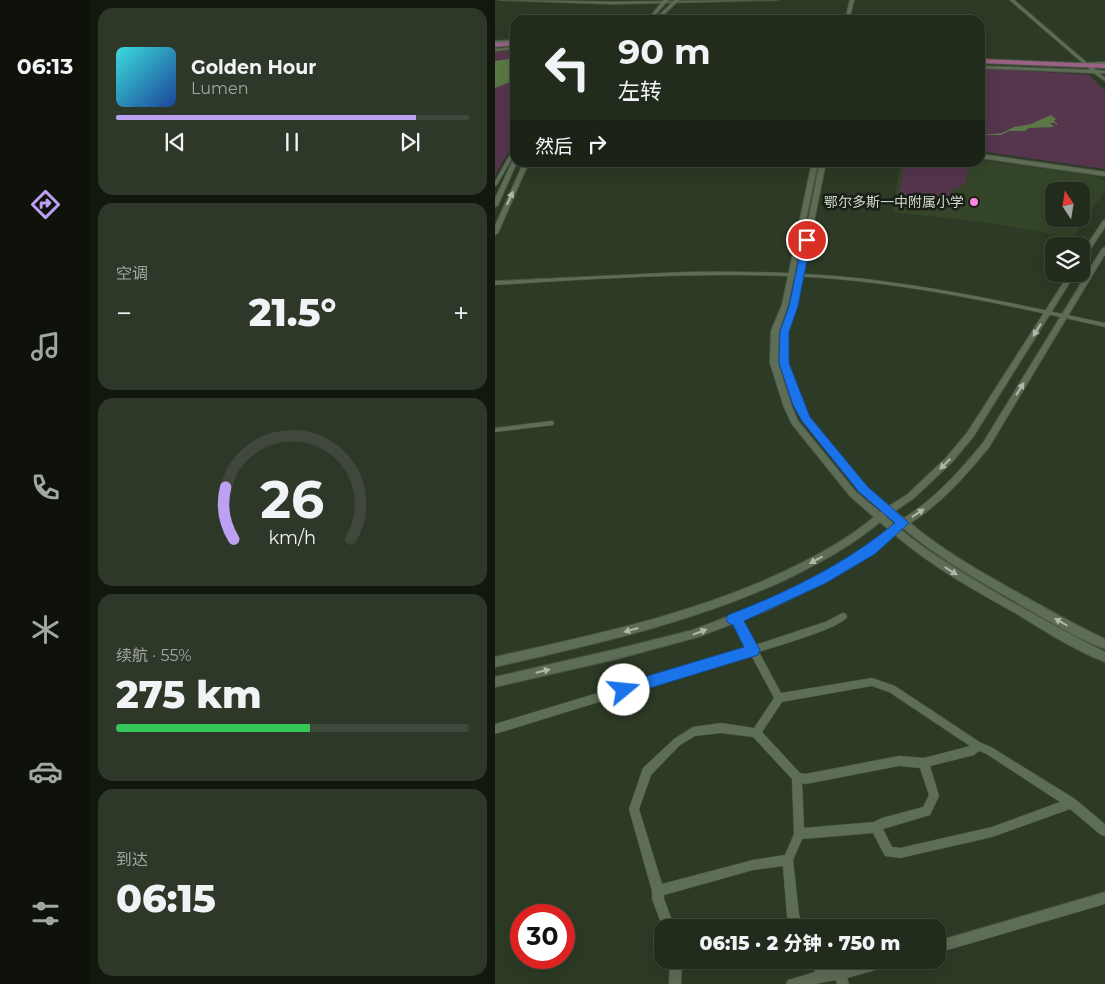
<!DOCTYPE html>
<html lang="zh">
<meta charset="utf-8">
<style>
:root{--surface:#222c1c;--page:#2e3829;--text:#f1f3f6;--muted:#a2a7a3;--line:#3f483b;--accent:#bca0f2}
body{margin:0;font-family:Montserrat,"Noto Sans SC",sans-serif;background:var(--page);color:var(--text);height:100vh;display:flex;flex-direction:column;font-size:19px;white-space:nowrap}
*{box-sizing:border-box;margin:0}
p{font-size:16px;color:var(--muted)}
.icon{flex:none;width:28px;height:28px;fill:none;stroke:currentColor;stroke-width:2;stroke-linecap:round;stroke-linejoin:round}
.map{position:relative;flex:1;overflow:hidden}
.panel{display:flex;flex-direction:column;gap:8px;padding:8px;background:#13180f;width:405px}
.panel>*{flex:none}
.guide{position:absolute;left:15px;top:15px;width:475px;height:152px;border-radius:15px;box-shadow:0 5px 20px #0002,0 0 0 1px var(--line);background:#222c1c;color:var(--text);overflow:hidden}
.needle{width:32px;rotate:348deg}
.controls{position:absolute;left:550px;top:182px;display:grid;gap:10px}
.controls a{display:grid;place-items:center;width:45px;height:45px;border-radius:10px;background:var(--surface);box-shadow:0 5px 20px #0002,0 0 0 1px var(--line);font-size:25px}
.speed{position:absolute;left:15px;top:904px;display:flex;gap:10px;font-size:25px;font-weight:700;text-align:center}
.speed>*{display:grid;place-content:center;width:65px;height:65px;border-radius:50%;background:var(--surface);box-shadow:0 5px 20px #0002,0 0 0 1px var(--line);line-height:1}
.speed .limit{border:8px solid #d22;background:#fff;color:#111}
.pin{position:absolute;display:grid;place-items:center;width:42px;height:42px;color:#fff;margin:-21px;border:2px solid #fff;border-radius:50%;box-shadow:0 1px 5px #0007}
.me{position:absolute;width:55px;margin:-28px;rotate:73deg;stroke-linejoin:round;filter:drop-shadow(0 0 4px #0008)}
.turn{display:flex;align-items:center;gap:18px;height:105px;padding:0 25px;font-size:22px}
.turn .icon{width:65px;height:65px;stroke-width:2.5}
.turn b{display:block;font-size:35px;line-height:42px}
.then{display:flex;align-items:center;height:48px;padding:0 25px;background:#0003;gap:10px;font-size:19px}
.big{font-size:38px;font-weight:800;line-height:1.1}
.panel .card{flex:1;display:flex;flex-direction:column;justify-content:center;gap:8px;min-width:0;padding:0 18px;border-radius:15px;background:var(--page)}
.panel .dial{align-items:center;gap:0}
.dial svg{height:130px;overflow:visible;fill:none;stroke:var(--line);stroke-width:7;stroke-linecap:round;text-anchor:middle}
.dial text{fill:var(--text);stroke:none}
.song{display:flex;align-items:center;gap:15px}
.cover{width:60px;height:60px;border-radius:8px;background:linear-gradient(135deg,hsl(180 70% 55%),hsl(220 70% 35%))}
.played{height:5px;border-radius:2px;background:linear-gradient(90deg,var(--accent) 85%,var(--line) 85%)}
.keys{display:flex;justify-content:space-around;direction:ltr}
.heat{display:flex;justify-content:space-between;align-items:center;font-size:28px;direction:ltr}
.charge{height:8px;border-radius:4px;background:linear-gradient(90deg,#34c759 55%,var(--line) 0)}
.trip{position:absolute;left:159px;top:919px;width:292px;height:50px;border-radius:15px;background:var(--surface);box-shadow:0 5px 20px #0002,0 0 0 1px var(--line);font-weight:800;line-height:50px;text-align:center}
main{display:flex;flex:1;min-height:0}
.menu{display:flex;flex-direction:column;width:90px;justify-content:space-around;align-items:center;background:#0e120b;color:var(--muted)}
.menu .icon{width:35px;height:35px}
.menu .current{color:var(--accent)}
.menu b{font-size:22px;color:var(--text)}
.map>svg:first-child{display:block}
.built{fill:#344529;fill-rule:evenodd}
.green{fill:#56364d}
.water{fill:#5a7946}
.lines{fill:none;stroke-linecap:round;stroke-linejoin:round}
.minor-casing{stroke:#4a5542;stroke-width:1}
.tertiary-casing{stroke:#4a5542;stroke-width:2}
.secondary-casing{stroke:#4a5542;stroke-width:2}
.primary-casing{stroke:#4a5542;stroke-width:2}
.minor{fill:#5e6d56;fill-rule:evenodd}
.tertiary{fill:#5e6d56;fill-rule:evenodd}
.secondary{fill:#5e6d56;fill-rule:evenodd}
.primary{fill:#9a6187;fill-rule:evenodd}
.oneway{fill:#aeb9a9}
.route{fill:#1a73e8;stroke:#114b97}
.poi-dot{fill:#ff85de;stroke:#191f16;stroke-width:2}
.labels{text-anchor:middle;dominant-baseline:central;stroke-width:5;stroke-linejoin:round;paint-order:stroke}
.far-poi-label{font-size:14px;fill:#d1d9cc;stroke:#191f16;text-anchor:end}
</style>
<main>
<nav class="menu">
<b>06:13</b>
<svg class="icon current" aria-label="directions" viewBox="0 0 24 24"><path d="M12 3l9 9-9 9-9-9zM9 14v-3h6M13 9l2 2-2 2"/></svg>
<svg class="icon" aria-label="music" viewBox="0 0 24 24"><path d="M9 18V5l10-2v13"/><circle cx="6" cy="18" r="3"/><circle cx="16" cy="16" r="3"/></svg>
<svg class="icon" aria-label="phone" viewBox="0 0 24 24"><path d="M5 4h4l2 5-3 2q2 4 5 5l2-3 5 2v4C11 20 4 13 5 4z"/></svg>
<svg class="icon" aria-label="climate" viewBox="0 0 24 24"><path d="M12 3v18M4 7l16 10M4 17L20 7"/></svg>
<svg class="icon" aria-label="car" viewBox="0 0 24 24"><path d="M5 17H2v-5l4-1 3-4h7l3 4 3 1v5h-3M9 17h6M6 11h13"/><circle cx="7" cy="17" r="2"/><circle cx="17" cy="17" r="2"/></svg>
<svg class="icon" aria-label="filters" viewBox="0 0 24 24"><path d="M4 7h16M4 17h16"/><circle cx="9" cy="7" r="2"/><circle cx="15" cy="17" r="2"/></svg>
</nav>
<section class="panel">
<div class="card">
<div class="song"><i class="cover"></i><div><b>Golden Hour</b><p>Lumen</p></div></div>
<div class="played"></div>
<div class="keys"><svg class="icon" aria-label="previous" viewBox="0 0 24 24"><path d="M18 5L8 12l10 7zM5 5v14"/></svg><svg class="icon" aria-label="pause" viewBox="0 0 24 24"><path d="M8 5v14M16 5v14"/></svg><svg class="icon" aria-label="next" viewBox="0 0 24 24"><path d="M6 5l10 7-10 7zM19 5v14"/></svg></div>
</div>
<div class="card"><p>空调</p>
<div class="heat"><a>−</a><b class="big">21.5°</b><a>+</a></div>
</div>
<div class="card dial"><svg viewBox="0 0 100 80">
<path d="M14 69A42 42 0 1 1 86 69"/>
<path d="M14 69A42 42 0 0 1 9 37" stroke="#bca0f2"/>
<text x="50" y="56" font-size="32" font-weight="700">26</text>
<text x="50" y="72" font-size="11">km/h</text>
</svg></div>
<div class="card"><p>续航 · 55%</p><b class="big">275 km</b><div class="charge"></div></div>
<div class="card"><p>到达</p><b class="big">06:15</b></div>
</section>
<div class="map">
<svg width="610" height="984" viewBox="0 0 610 984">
<rect width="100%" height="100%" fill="#2d3a25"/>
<path class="built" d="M485 160 601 176 610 182V191L578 238 494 223 398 212 405 163 485 162ZM559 191H586V219H559Z"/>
<path class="green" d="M20 50V141L0 175V52Z
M485 68 594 75 610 91V169L485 151Z
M409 163H473L472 181 463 189 457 188 451 207 413 204 403 201Z"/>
<path class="water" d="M20 58V80L0 88V61Z
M556 115 561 119 559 121 563 124 560 125 561 123H555L559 127 534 128 530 131H514L506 135H485L507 133 519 127 536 124Z"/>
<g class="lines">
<g class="minor-casing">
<path id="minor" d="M20 148V153L2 185 0 186V181L18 149Z
M189 272C240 271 291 272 341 276 432 284 521 304 610 323V327C521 307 432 287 341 279 228 270 113 278 0 285V281Z
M56 421H58L59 423 58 425 0 432V428Z
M348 613 351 614 352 617C344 629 281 646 264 652L286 693 377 678 400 686 486 743 496 747 580 799 610 824V836L606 835 575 809 497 837 405 858 390 856 378 833 307 839 298 860 304 915 310 928H298L292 916 288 866 258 870 169 895V899L180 928H168L157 899V891L134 809 148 768 179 739 198 727 226 723 259 728 279 698 256 655 0 734V724L252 648 239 624 234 622 233 619 234 616 237 615 245 618 260 645 330 622ZM377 686 394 692 475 746 429 758 404 756 310 774 305 773 267 732 287 702ZM226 733 258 737 297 779 299 834 290 855 258 860 167 884 144 809 156 775 185 745 200 736ZM484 751 490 753 565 802 497 827 405 848 397 847 388 829 435 815 444 796 435 766 479 755ZM404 766 425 768 434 795 428 807 387 818 379 822 309 828 307 783 310 784Z
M610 892V904L442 953V941Z
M175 960H187L186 984H174Z
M314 960H326L331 970 345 968 374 960H401L399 964 395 966 352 978 354 984H342L341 980 320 984H291L293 980 320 972Z"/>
</g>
<g class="tertiary-casing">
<path id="tertiary" d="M169 0H173L156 20H152Z
M180 0H184L163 20H159Z
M355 0H359L354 20H350Z
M515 0H519L592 63 610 62V64L595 65 601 70 610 71V73H604L610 78V81L599 73 485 68V66L596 70 590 65H587L588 63Z
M20 40V42L0 43V41Z
M20 47V49L0 51V49Z
M485 154 610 172V176L485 158Z
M20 160V162H22L3 205 0 207V199L17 162Z
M29 162H34L3 233 0 235V226Z
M317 162H323L293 305 284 331 283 363 297 407 303 421 361 492 385 512 388 511 365 491 307 420 299 405 285 363V332L296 306 325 162H331L302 306 293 332V363L307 405 313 417 371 487 394 506 413 494 451 458 472 433 574 274H580L478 437 457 462 419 498 400 511 409 518C440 499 465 471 488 443L607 249 610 247V254L494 447C471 475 446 504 415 523 447 550 483 570 518 590 549 607 578 624 610 639V649C581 638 554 621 528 606 487 582 444 559 408 528L405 529C437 556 473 576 508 597 542 616 575 635 610 652V662C579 650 550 631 522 614 479 590 436 566 399 534L378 553 330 582 271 611 203 637 122 659 0 687V677L122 649 198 630 263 605 324 576 372 547 393 529 385 522C358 545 326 562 294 578 201 622 100 644 0 667V657C98 635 196 615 288 572 320 557 352 540 379 517L355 496 297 424 289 407 275 363 276 331 287 305ZM394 516 402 523 399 524 391 517Z
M610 220V227L588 260 586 261V254L608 221Z"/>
</g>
<g class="secondary-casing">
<path id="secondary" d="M4 0 118 2 283 0 118 4Z"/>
</g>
<g class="primary-casing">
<path id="primary" d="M20 41V45L0 47V43Z
M485 59 610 64V68L485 63Z"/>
</g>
<use href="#minor" class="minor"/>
<use href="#tertiary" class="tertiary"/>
<use href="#secondary" class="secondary"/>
<use href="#primary" class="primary"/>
</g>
<defs><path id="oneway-solid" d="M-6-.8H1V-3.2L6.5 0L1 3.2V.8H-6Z" transform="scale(1.25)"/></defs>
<g class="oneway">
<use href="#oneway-solid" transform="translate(15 198) rotate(-66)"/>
<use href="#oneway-solid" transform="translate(542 330) rotate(122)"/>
<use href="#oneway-solid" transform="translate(525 389) rotate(-58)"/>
<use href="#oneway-solid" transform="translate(450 464) rotate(135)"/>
<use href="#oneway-solid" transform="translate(423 513) rotate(-34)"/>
<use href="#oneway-solid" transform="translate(321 560) rotate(151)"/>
<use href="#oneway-solid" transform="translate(456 571) rotate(32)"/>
<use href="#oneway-solid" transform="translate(566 622) rotate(-150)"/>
<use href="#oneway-solid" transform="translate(136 630) rotate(164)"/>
<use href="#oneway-solid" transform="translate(205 632) rotate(-21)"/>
<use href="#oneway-solid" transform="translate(48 671) rotate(-13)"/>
</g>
<path class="route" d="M312 237 316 240 303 306 294 332V363L315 417 372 486 414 523 380 554 331 583 249 621 265 650 263 655 129 696 124 694 122 690 124 685 129 683 249 647 238 625 233 623 231 619 233 615C293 592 350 564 400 523L364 492 307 421 298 405 284 363 285 332 294 306 308 240Z"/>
<circle class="poi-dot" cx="479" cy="202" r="5"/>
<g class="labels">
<g class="far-poi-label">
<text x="469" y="202">鄂尔多斯一中附属小学</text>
</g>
</g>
</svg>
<div class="controls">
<a><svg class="needle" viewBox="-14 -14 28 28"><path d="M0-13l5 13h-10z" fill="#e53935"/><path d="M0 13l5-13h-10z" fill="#a2a7a3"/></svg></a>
<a><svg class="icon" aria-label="layers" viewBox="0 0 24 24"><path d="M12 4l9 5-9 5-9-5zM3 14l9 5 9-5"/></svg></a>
</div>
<div class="speed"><div class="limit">30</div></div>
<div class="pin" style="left:312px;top:240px;background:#d93025"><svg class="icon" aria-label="arrive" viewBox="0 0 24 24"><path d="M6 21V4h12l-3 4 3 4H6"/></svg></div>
<svg class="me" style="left:129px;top:690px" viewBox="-20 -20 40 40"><circle r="19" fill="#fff"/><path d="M0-13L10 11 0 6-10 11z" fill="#1a73e8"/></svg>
<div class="trip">06:15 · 2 分钟 · 750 m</div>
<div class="guide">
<div class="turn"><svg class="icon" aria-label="left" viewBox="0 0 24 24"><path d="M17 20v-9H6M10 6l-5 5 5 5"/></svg><div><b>90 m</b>左转</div></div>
<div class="then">然后<svg class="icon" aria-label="right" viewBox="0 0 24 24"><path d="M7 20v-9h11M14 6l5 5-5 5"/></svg></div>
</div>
</div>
</main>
